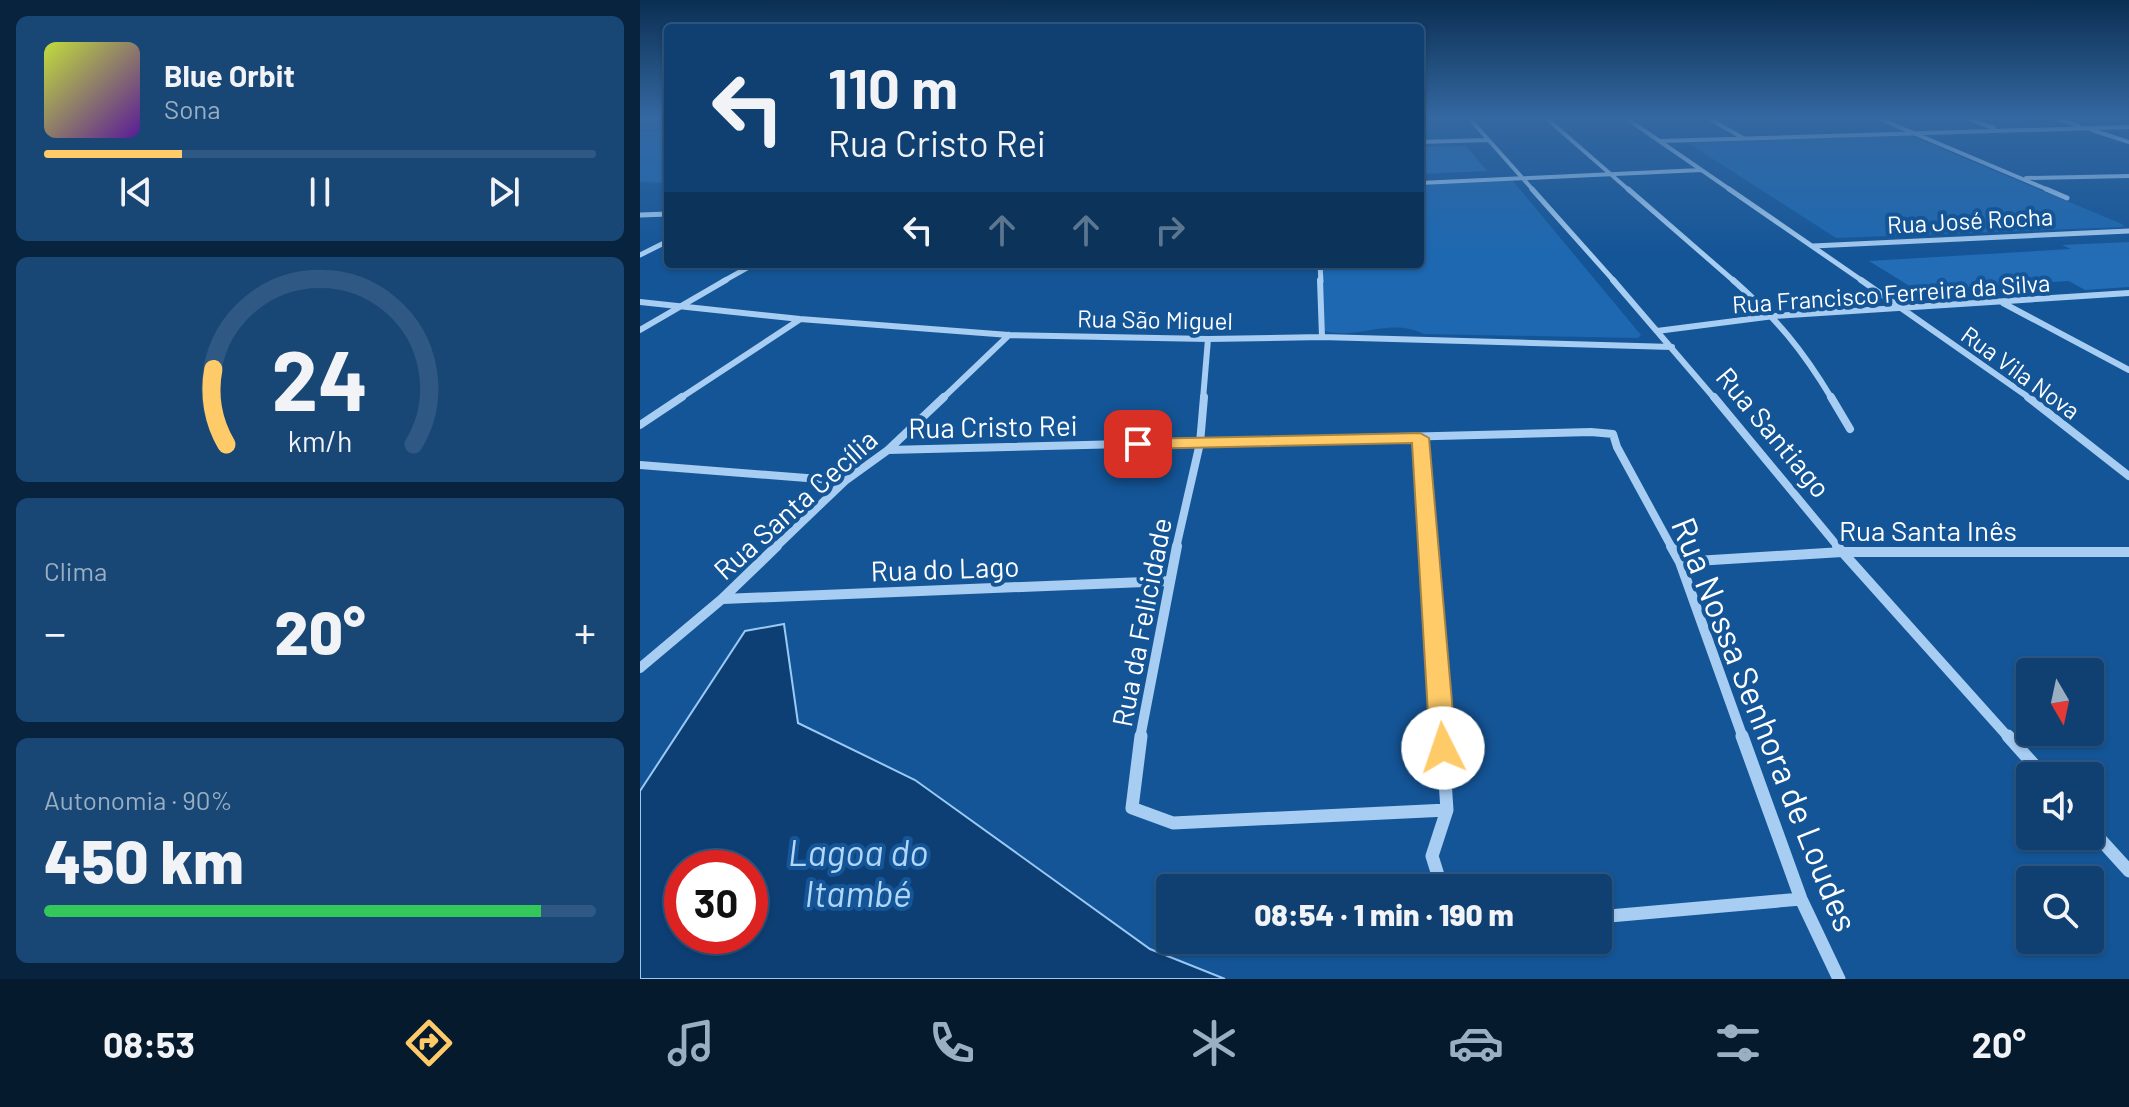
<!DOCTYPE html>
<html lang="pt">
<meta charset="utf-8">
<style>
:root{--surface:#0f4071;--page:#184776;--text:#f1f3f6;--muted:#9bafc3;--line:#2f5984;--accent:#ffcb68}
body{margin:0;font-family:Barlow,sans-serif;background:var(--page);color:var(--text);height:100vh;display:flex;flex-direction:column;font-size:30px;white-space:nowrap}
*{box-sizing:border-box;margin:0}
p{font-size:26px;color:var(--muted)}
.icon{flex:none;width:44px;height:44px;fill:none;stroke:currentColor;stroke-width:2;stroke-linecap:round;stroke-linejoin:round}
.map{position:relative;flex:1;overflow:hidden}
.details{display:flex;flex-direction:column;gap:16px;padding:16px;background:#08233e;width:640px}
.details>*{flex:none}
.guide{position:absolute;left:24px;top:24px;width:760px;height:244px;border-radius:8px;box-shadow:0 2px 6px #0004,0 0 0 2px var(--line);background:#0f4071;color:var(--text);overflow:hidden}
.needle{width:52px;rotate:171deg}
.tools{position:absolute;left:1376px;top:658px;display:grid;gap:16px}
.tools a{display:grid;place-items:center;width:88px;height:88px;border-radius:8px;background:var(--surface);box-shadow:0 2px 6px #0004,0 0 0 2px var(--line);font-size:40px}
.speed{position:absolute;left:24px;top:850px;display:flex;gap:16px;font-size:40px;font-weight:700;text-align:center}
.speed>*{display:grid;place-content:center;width:104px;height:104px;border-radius:50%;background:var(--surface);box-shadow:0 2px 6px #0004,0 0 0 2px var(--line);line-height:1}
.speed .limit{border:12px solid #d22;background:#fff;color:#111}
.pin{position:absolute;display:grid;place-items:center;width:68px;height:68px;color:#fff;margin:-34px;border-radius:16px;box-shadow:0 4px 12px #0006}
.me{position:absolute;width:88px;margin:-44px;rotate:356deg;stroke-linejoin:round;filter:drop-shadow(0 0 6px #0008)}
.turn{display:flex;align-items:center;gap:28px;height:168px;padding:0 32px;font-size:36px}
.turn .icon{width:104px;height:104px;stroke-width:2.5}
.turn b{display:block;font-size:56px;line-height:68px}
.lanes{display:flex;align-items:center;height:76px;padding:0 32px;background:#0003;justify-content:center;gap:40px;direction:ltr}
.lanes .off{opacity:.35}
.big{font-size:60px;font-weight:800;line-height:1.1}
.details .card{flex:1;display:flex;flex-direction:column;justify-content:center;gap:12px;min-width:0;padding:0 28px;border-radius:12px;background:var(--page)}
.details .dial{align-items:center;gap:0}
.dial svg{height:208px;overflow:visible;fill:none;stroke:var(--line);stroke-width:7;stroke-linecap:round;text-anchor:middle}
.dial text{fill:var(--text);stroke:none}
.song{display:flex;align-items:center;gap:24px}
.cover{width:96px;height:96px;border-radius:12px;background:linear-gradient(135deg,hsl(70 70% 55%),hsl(270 70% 35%))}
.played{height:8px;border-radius:4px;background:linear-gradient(90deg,var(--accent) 25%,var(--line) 25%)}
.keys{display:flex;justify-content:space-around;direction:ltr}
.heat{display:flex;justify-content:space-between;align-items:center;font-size:44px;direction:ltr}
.charge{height:12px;border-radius:6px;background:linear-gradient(90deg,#34c759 90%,var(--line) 0)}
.trip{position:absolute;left:516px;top:874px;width:456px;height:80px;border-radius:8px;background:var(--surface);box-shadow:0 2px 6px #0004,0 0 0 2px var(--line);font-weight:800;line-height:80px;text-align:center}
.tab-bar{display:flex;height:128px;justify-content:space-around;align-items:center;background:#061a2d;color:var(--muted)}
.tab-bar .icon{width:56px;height:56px}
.tab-bar .on{color:var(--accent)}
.tab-bar b{font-size:36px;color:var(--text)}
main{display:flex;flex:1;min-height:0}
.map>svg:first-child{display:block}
.green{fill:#1d68b1}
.water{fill:#0d3f74;stroke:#99c9f5;stroke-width:2;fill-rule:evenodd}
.building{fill:#236db6}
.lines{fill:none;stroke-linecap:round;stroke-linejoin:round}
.minor-far5{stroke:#a7cdf2;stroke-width:4}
.minor-far4{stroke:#a7cdf2;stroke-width:5}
.minor-far3{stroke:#a7cdf2;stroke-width:6}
.minor-far2{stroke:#a7cdf2;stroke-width:8}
.minor-far1{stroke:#a7cdf2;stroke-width:10}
.minor{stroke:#a7cdf2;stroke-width:13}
.route{fill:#ffcb68;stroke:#a68444;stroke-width:2}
.labels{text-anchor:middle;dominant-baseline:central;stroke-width:8;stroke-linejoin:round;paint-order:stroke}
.far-street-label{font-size:24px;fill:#fff;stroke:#145597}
.street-label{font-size:28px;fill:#fff;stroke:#145597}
.near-street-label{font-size:34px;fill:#fff;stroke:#145597}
.near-water-label{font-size:36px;font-style:italic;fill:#b3d7f9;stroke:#145597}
</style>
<main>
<section class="details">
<div class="card">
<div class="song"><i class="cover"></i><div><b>Blue Orbit</b><p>Sona</p></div></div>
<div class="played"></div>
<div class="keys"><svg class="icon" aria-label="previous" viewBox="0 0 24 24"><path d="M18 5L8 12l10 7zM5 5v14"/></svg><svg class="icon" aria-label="pause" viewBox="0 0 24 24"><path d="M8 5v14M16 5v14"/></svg><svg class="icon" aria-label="next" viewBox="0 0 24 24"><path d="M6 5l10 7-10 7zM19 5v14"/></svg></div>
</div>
<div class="card dial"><svg viewBox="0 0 100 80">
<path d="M14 69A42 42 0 1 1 86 69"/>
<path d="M14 69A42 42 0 0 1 9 40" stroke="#ffcb68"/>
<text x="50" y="56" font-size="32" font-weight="700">24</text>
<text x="50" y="72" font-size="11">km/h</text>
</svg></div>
<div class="card"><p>Clima</p>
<div class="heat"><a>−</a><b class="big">20°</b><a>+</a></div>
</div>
<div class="card"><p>Autonomia · 90%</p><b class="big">450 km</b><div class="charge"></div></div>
</section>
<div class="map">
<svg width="1489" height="979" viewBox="0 0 1489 979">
<rect width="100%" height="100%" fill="#145597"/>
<path class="green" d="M0 132H28V183L0 182Z
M1269 135 1482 224 1484 227 1196 238 1048 143Z
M869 180 873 181 1001 335 998 338 784 334C748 316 714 342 682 330V264H780V185Z"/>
<path class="water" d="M144 624 158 723 275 780 510 949 585 979H0V791L105 631ZM42 868H110V936H42Z"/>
<path class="building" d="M826 146 847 171 780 174V147Z
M1489 242V287L1445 290 1429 281 1276 290 1229 261 1431 249 1422 245Z"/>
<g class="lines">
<path class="minor-far5" d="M829 118 894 191
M906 118 990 191
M986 118 1092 191
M1068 118 1103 138
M1238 118 1411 191
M1326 118 1354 128
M1415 118 1439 126
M1452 130 1489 142
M1021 141 1489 127
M780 142 848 140
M1386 178 1489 176
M780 183 1061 170"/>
<path class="minor-far4" d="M892 189 975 282
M988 189 1095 282
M1089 189 1224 282
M1406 189 1427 198
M0 215 28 214
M1173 246 1489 231
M0 255 28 241
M680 264 681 282
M82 282 114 264"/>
<path class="minor-far3" d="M680 280 682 337
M973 280 1075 399
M1093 280C1137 319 1162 349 1192 399
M1221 280 1391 399
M0 302 160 319 369 335 568 339 682 337 1032 347
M1363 303 1489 370
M0 330 86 280
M1017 331 1134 316 1489 293
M39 399 159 320
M302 399 369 335
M563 399 568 339"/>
<path class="minor-far2" d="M1074 397 1199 548
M1191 397 1210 429
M1388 397 1489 476
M0 425 42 397
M780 438 788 548
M248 450 951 432 973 434 977 447 1032 548
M0 465 205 481
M135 548 205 481 248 450 304 397
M536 548 560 443 564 397"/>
<path class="minor-far1" d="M788 546 802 738
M1031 546 1040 562 1103 738
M1197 546 1369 738
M1040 562 1202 552H1489
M83 599 529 581
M0 668 82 599 137 546
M500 738 537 546"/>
<path class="minor" d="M501 736 492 808 533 823 807 810
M802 736 807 810 792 856 802 888
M1102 736 1161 899 1199 979
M1368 736 1404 776
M1450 828 1489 871
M958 917 1161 899"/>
</g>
<linearGradient id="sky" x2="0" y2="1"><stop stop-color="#0b2f53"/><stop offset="0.46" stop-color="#3468a1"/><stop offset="1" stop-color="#3468a1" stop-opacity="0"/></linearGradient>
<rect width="1489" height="256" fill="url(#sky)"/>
<path class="route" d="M780 433 789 438 816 748 812 756 803 759 794 756 790 748 772 443 498 449 490 444 498 439Z"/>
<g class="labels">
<g class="far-street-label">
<text transform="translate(1330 220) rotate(-3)">Rua José Rocha</text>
<text transform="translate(1251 293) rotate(-4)">Rua Francisco Ferreira da Silva</text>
<text transform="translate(515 319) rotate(1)">Rua São Miguel</text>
<text transform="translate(1381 372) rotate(36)">Rua Vila Nova</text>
</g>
<g class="street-label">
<text transform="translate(353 426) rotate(-1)">Rua Cristo Rei</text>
<text transform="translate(1134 432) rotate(50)">Rua Santiago</text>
<text transform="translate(155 504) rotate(-42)">Rua Santa Cecília</text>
<text x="1288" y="530">Rua Santa Inês</text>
<text transform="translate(305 568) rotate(-2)">Rua do Lago</text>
<text transform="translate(501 622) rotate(-79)">Rua da Felicidade</text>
</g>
<g class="near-street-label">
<text transform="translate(1126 724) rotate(68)">Rua Nossa Senhora de Loudes</text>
</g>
<g class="near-water-label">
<text x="218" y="851">Lagoa do<tspan x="218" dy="41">Itambé</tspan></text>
</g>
</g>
</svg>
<div class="tools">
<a><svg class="needle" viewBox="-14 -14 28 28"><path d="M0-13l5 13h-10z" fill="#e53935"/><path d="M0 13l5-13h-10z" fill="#9bafc3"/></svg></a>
<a><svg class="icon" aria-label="sound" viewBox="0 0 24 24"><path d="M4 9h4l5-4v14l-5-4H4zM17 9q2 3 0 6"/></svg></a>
<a><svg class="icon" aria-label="search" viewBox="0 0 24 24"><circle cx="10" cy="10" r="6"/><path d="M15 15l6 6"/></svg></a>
</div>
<div class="speed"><div class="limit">30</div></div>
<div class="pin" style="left:498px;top:444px;background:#d93025"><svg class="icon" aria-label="arrive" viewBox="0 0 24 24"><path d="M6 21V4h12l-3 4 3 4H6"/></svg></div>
<svg class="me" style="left:803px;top:748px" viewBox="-20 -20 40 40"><circle r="19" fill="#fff"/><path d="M0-13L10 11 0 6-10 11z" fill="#ffcb68"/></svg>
<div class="trip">08:54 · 1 min · 190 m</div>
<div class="guide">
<div class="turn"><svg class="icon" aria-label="left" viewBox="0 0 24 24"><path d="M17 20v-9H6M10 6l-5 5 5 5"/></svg><div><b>110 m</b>Rua Cristo Rei</div></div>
<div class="lanes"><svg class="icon" aria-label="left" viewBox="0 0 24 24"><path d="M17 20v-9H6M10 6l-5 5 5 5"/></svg><svg class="icon off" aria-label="ahead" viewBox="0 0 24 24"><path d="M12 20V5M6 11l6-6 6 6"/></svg><svg class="icon off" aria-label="ahead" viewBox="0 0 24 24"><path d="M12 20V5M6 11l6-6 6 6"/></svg><svg class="icon off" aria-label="right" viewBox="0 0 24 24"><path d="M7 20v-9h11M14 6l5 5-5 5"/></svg></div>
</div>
</div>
</main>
<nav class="tab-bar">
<b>08:53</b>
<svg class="icon on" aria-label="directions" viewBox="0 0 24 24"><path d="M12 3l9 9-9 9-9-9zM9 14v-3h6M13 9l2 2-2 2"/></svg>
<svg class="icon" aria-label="music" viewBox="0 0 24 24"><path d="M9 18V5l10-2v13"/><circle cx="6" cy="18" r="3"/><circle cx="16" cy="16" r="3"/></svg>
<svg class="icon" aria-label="phone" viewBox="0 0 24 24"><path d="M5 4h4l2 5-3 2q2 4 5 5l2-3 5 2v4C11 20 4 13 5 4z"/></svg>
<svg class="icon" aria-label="climate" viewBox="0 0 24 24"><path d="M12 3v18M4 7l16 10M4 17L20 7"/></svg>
<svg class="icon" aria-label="car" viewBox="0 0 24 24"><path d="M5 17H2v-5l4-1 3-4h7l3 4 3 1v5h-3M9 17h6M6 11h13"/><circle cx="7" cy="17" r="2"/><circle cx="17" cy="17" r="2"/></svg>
<svg class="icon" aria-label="filters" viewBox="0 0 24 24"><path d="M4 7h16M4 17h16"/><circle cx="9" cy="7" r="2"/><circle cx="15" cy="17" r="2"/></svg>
<b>20°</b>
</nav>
